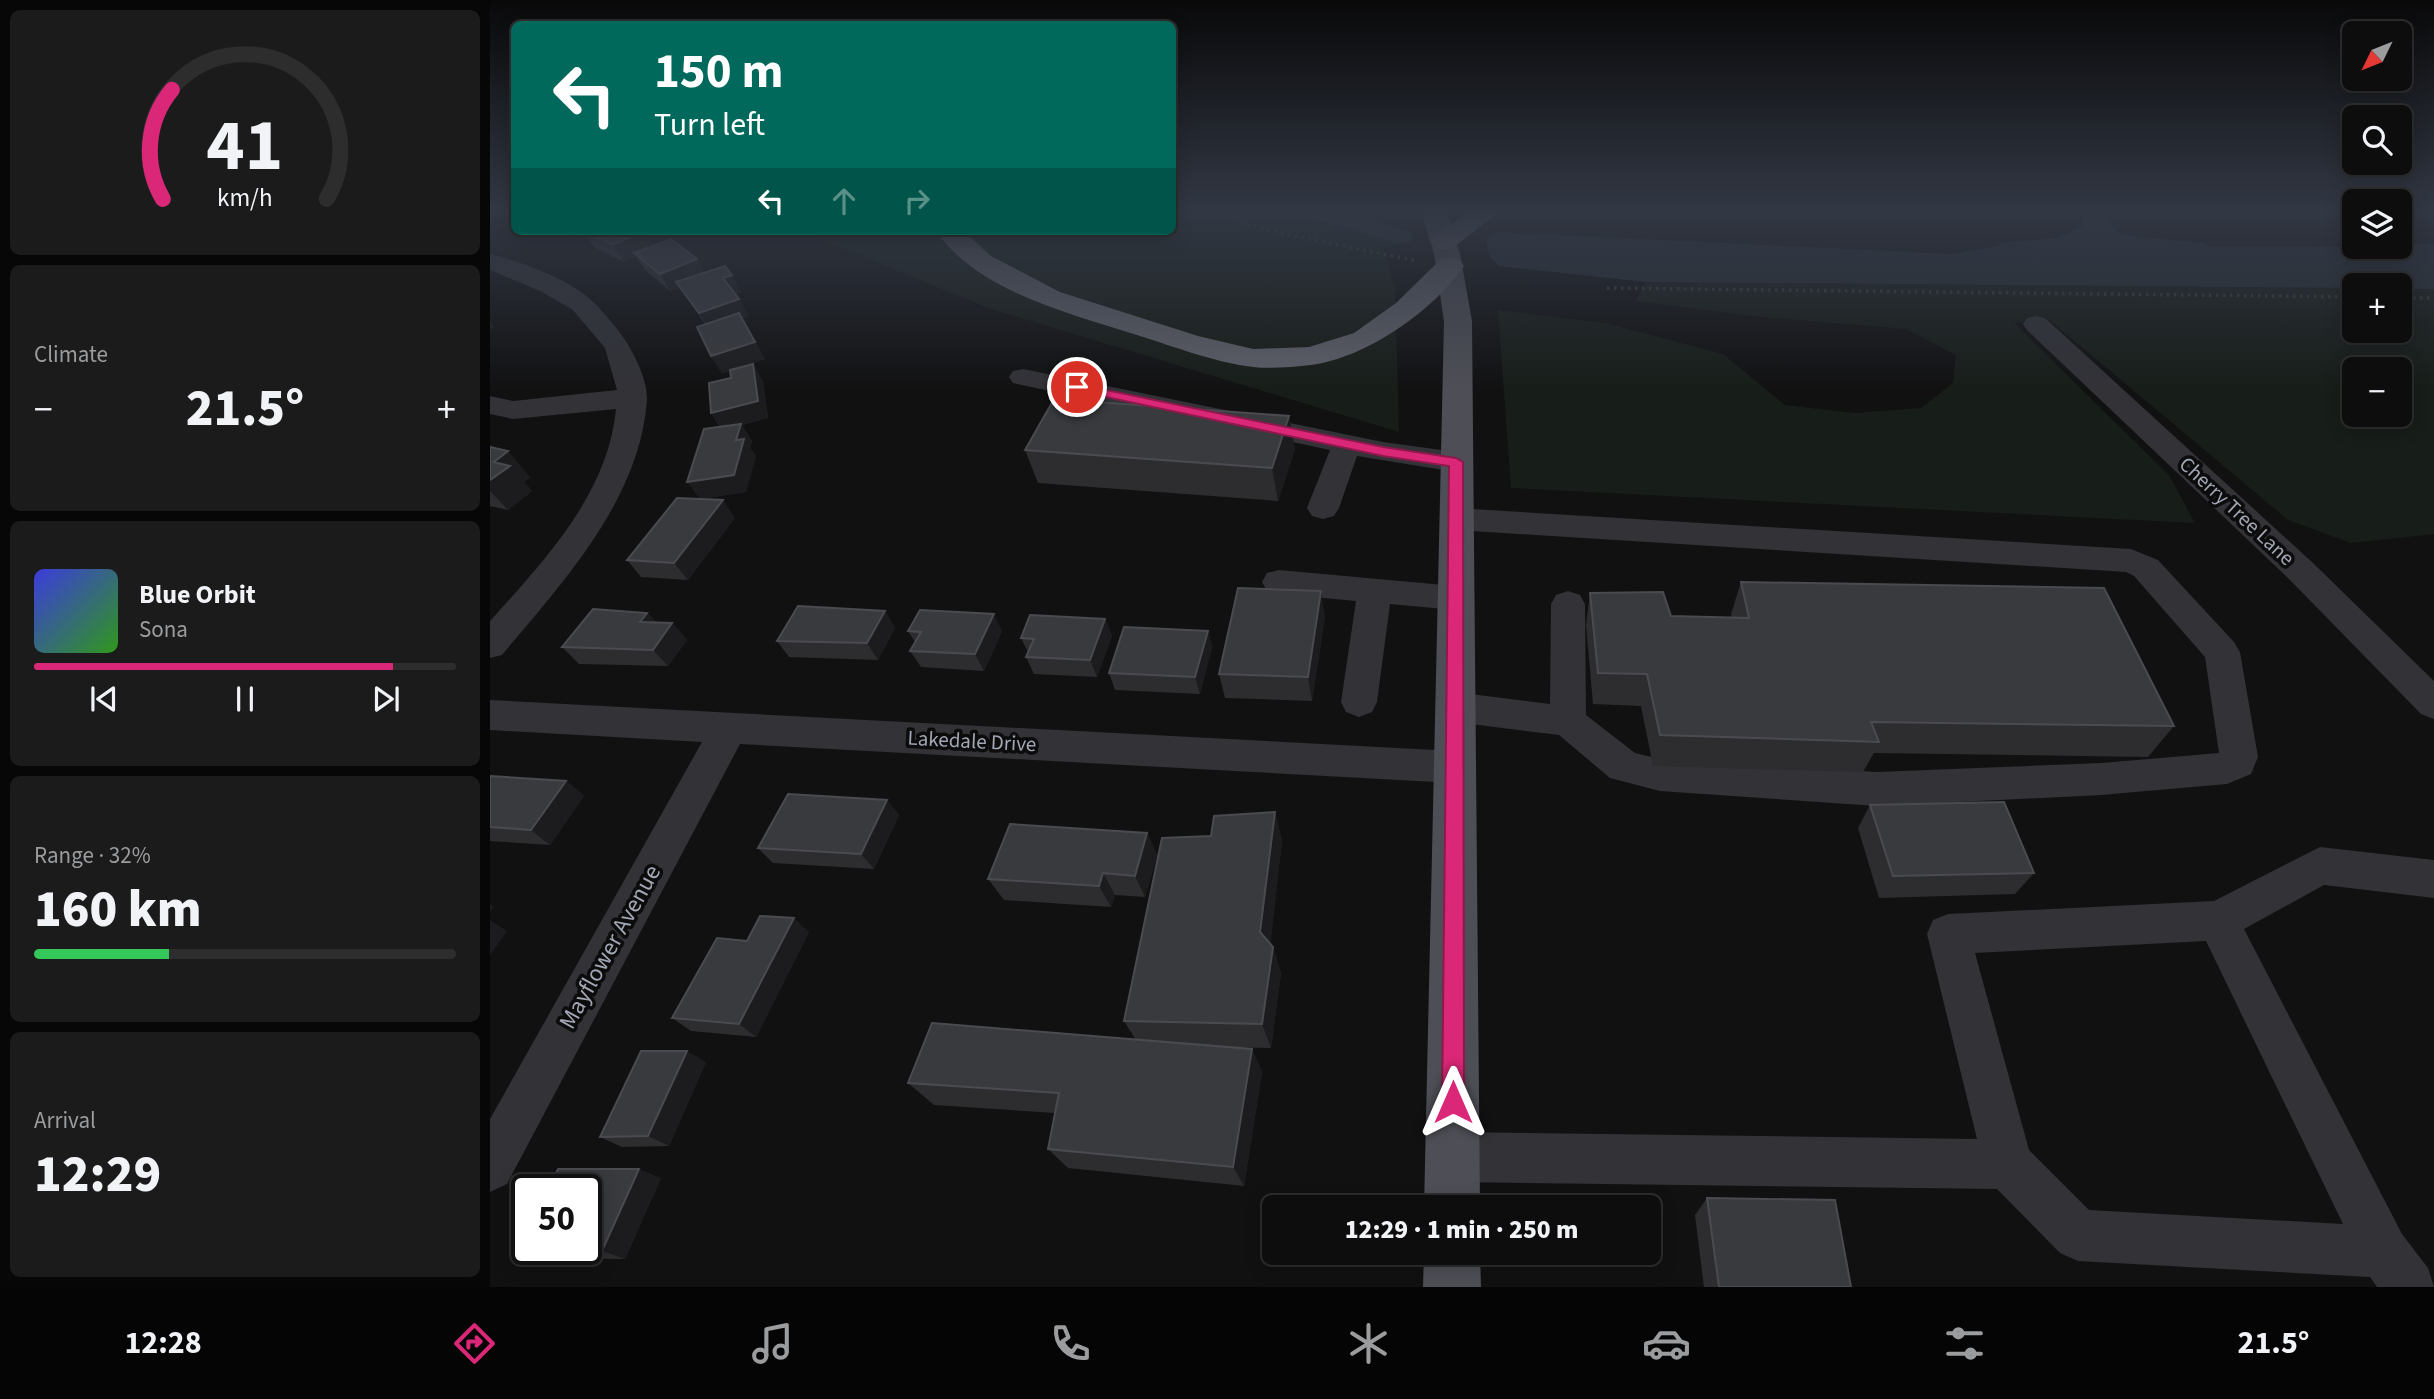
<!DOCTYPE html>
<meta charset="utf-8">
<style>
:root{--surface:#0d0d0e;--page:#1b1b1c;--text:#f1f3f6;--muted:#9a9c9e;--line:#2d2d2e;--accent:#db2777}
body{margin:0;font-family:"Source Sans 3",sans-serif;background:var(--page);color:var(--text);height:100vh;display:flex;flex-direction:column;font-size:26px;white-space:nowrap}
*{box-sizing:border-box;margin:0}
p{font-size:23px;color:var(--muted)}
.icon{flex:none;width:38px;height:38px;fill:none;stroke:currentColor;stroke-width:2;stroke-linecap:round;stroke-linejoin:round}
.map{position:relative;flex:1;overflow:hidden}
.sheet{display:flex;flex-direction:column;gap:10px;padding:10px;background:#070708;width:490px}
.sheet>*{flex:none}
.hud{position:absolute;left:21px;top:21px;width:665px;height:214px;border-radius:10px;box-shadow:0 4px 18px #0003,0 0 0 2px var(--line);background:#00695c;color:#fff;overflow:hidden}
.needle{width:46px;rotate:227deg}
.buttons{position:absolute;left:1852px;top:21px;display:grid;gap:14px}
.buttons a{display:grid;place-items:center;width:70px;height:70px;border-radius:10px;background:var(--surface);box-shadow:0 4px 18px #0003,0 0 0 2px var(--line);font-size:35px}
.speed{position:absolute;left:21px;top:1174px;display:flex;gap:14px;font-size:35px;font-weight:700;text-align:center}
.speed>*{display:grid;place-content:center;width:91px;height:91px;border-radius:50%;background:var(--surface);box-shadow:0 4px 18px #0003,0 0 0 2px var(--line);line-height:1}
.speed .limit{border:4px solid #111;border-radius:10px;background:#fff;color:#111}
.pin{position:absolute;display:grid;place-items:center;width:60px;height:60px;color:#fff;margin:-30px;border:4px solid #fff;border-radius:50%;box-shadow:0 2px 7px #0007}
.me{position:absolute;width:77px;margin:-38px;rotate:0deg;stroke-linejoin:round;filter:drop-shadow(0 0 5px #0008)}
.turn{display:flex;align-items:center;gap:24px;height:147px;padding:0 28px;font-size:32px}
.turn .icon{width:91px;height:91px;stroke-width:2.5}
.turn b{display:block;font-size:49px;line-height:60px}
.lanes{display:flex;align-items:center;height:66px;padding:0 28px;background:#0003;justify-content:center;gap:35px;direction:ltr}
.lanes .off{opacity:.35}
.big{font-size:52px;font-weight:800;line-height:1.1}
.sheet .card{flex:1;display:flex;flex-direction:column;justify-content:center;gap:10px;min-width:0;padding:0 24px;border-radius:10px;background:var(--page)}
.sheet .dial{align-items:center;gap:0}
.dial svg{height:182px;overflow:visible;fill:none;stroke:var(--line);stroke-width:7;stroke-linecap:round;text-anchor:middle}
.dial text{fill:var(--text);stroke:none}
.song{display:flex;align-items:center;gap:21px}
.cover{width:84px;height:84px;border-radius:10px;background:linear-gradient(135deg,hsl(240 70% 55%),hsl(110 70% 35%))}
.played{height:7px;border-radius:4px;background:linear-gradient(90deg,var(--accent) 85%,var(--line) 85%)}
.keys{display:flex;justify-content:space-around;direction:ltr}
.heat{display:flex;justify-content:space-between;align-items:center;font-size:38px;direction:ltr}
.charge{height:10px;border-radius:5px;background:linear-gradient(90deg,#34c759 32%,var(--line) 0)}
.trip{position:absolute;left:772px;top:1195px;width:399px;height:70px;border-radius:10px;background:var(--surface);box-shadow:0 4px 18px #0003,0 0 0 2px var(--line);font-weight:800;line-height:70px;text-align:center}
.tabs{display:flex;height:112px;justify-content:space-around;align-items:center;background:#050506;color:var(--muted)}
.tabs .icon{width:49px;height:49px}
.tabs .current{color:var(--accent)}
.tabs b{font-size:32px;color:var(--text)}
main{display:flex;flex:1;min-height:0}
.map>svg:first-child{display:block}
.green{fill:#171d18;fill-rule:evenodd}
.water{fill:#272e35}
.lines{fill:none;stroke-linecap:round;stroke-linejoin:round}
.canal{fill:#272e35;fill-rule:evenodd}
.path{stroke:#38393e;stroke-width:3.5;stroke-dasharray:2.5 4.5;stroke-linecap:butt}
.minor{fill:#323237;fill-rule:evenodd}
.major{fill:#4e4f56;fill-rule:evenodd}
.highway{fill:#5e6068;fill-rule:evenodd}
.wall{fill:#2d2d30}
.shaded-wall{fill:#1c1c1e}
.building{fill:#393a3e;stroke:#4a4b50;stroke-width:2}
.route{fill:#db2777;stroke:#8e194d;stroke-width:2}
.labels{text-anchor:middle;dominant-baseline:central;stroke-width:7;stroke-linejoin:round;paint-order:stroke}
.street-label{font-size:21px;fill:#a2a6b3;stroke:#0c0c0d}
.near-street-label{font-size:24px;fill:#a2a6b3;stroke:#0c0c0d}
</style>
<main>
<section class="sheet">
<div class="card dial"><svg viewBox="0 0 100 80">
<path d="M14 69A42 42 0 1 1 86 69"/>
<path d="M14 69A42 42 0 0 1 18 21" stroke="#db2777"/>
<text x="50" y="56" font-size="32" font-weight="700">41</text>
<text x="50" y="72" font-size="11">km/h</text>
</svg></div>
<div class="card"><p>Climate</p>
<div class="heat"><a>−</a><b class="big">21.5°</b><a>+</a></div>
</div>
<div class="card">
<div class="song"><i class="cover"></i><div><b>Blue Orbit</b><p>Sona</p></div></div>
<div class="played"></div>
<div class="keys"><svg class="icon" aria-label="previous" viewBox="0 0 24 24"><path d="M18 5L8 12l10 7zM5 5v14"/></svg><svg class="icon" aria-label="pause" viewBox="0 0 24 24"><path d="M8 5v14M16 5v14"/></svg><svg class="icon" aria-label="next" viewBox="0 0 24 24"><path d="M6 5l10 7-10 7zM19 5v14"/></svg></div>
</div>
<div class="card"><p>Range · 32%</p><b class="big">160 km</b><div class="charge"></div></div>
<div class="card"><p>Arrival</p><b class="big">12:29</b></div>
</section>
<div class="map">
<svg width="1944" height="1287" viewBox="0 0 1944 1287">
<rect width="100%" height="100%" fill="#111112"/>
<path class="green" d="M683 211H902L908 246 892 245 905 286 909 432 501 309 310 231H682Z
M1156 282 1864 288V331H1909V289H1944V534L1861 543 1798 520 1557 318 1524 323 1679 475 1705 523 1021 488 1008 310 1115 323 1233 354 1295 405 1365 413 1431 408 1463 383 1466 355 1416 329 1261 316 1146 301ZM1864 369H1909V415H1864Z"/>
<path class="water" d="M1593 211H1612L1625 231 1648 237 1716 243 1718 246 1909 247V244H1944V289H1909V285H1864V288L1156 282 1009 266C998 257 997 251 997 237L1007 232 1462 254 1509 246 1510 243 1566 238 1592 227Z"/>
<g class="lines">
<path class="canal" d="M809 211H847L919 232 923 237 919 242 911 244 813 216Z"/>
<path class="path" d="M710 211 782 231 927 261
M1117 288 1864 297
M1909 298H1944"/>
<path class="minor" d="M0 254C29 261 79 279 101 300 109 307 116 316 123 324 138 341 158 376 157 400 150 499 74 581 12 655L0 658V621C54 561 118 494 126 409L23 419 0 414V396L23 401 127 390 115 348 83 310 50 291 0 270Z
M1546 316 1555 318 1823 563 1944 681V719L1931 714 1799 579 1537 330 1533 324 1537 318Z
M533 369 893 442 966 452 977 455 981 462 977 469 966 472 867 456 849 508 844 516 833 519 822 516 817 508 840 450 523 383 519 377 523 371Z
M966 508 1641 549 1668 560 1744 642 1750 652 1768 757 1761 774 1737 784 1611 795 1387 806 1170 791 1120 778 1069 735 965 722 952 717 947 707 952 697 965 692 1060 704 1061 604 1066 595 1078 591 1090 595 1095 604 1096 715 1145 753 1170 759 1387 772 1611 763 1729 753 1715 657 1644 576 1636 572 966 530 955 527 950 519 955 511Z
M789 570 965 586 977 589 982 598 977 607 965 610 900 604 887 702 882 712 869 717 856 712 851 702 866 601 789 594 777 591 772 582 777 573Z
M0 700 964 751 978 756 983 767 978 778 964 783 250 744 17 1184 0 1192V1119L212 742 0 730Z
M1830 847 1944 860V898L1834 885 1754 929 1912 1234 1938 1268 1944 1287H1887L1880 1277 1588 1261 1570 1253 1507 1189 963 1182 946 1174 938 1157 946 1140 963 1132 1487 1139 1437 934 1443 920 1458 914 1724 901ZM1716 941 1853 1224 1599 1210 1539 1150 1485 953Z"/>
<path class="major" d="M931 211H957L970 254 982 321 990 1208H934L954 321 944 254Z
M934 1253H990L991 1287H933Z"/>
<path class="highway" d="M980 211H1010L963 248 954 250 945 248 941 242 945 236Z
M446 231H474L501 256 570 292 708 336 763 349 819 347 864 333 906 303 950 260 960 258 970 260 974 266C943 311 876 358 821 365 803 367 781 369 763 367 727 363 685 347 650 336 583 314 489 293 446 231Z"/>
</g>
<path class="wall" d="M11 211H24V217Z
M63 231H158L154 233 162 246 252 292 245 294 259 316 252 318 275 359 251 367 273 381 278 418 252 425 262 441 260 448 266 456 256 492 210 499 230 427 221 413 241 378 240 371 232 373 221 356 215 324 190 287 180 291 155 270 146 256 134 262 104 247 95 233 82 239Z
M799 416 805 449 788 501 548 483 535 450Z
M0 447 40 477 34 482 42 491 18 510 0 506Z
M245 518 198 580 151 577 137 560Z
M1251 582 1684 726 1658 757 1384 753 1373 772 1163 766 1151 706 1103 704 1096 625 1100 593 1181 616 1242 618 1241 614Z
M395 611 405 628 388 660 299 657 287 641Z
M157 613 166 622 182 623 197 640 178 666 89 664 72 647Z
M835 616 822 701 735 698 729 674Z
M615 619 622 636 607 677 544 674 536 657 538 652 531 638Z
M418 631H512L494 671 431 667 420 651 425 642Z
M718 631 722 647 710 694 625 690 619 673Z
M76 781 94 796 60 845 0 841V827Z
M397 800 409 815 384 869 283 863 268 848Z
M1380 805 1544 873 1525 894 1389 898 1368 828Z
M785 812 792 841 780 944 783 947 791 973 781 1048 730 1047 762 1049 772 1072 754 1186 578 1168 558 1149 565 1113 444 1105 418 1083 646 1040 634 1021 721 836Z
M657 833 667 855 655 897 625 895 621 907 514 900 498 879Z
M319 932 266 1037 201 1031 182 1018 257 941Z
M216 1062 179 1146 132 1147 110 1137Z
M171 1178 135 1259 53 1258 28 1251Z
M1217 1198 1361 1287H1214L1205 1215Z"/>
<path class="shaded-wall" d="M77 231H93L95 233 82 239Z
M139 231H158L154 233 163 247 144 253 146 256 134 262 123 245Z
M207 259 217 276 180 291 170 274Z
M242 275 252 292 243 295 233 278Z
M249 299 259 316 252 318 275 359 232 373 221 356 220 330 209 313Z
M0 321 5 327 0 330Z
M263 364 273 381 278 418 252 425 262 441 260 448 266 456 256 492 210 499 197 482 233 430 221 413Z
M799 416 805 449 788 501 782 468Z
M18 451 40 477 34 482 42 491 18 510 0 491V480L4 462Z
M233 500 245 518 198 580 184 563Z
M831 591 835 616 822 701 818 677Z
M395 611 405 628 388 660 377 643Z
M157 613 172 629 150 622Z
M504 614 512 631 494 671 485 654Z
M615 619 622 636 607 677 600 660Z
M182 623 197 640 178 666 163 650Z
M718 631 722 647 710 694 705 677Z
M76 781 94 796 60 845 41 830Z
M397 800 409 815 384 869 371 854Z
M785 812 792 841 779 958 770 932Z
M657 833 667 855 655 897 645 876Z
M613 873 625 895 621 907 609 886Z
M0 904 4 907 0 912Z
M304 918 319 932 266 1037 249 1024Z
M0 920 17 931 0 955Z
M783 947 791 973 781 1048 772 1024Z
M762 1049 772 1072 754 1186 743 1167Z
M197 1051 216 1062 179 1146 158 1136Z
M149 1169 171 1178 135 1259 112 1251Z"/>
<path class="building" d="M94 231H153L123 245Z
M181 239 207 259 170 274 144 253Z
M235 266 242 275 233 278 249 299 209 313 186 282Z
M249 313 265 342 221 356 207 327Z
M263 364 268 401 221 413 219 383 241 378 240 370Z
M564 399 799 416 782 468 535 450Z
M251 424 246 440 254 439 244 475 197 482 214 429Z
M0 447 18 451 4 462 20 466 0 480Z
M187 498 233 500 184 563 137 560Z
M1251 582 1614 588 1684 726 1381 722 1389 742 1170 735 1157 674 1108 673 1100 593 1173 592 1181 616 1259 618Z
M748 588 831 591 818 677 729 674Z
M308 606 395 611 377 643 287 641Z
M103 609 157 613 150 622 182 623 163 650 72 647Z
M430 610 504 614 485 654 420 651 431 632 418 631Z
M540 615 615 619 600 660 536 657 544 639 531 638Z
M634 627 718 631 705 677 619 673Z
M0 776 76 781 41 830 0 827Z
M298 794 397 800 371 854 268 848Z
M1514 802 1544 873 1403 876 1380 805Z
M785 812 770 932 783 947 772 1024 634 1021 672 838 721 836 724 816Z
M520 824 657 833 645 876 613 873 609 886 498 879Z
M270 916 304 918 249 1024 182 1018 227 938 257 941Z
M442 1023 762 1049 743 1167 558 1149 569 1093 418 1083Z
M151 1051H197L158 1136 110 1137Z
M68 1169H149L112 1251H28L37 1232V1250H96V1190H58Z
M1217 1198 1345 1200 1361 1287H1229Z"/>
<linearGradient id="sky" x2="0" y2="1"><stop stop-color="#09090a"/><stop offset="0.54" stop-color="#323844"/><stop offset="1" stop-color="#323844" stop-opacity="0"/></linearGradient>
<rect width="1944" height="391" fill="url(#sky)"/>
<path class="route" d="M587 384 893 447 966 458 973 462 974 1102 970 1109 963 1112 955 1109 952 1102 959 466 893 456 583 390V385Z"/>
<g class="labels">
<g class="street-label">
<text transform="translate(1747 511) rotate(43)">Cherry Tree Lane</text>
<text transform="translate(482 741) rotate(3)">Lakedale Drive</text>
</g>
<g class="near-street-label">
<text transform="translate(120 947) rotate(-61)">Mayflower Avenue</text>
</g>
</g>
</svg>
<div class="buttons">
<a><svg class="needle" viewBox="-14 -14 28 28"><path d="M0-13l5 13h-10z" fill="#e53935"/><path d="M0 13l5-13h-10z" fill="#9a9c9e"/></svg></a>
<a><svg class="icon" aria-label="search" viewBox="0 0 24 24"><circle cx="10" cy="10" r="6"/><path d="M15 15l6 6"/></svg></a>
<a><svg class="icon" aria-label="layers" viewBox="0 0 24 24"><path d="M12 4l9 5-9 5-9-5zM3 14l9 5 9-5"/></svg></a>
<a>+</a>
<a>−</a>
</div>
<div class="speed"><div class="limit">50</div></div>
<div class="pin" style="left:587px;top:387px;background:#d93025"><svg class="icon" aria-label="arrive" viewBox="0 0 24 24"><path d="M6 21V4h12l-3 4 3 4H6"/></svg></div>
<svg class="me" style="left:963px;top:1102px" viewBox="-20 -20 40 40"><path d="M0-17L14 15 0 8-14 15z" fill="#db2777" stroke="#fff" stroke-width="4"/></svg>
<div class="trip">12:29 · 1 min · 250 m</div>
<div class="hud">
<div class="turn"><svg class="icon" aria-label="left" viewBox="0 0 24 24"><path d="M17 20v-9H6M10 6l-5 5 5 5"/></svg><div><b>150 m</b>Turn left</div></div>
<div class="lanes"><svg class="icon" aria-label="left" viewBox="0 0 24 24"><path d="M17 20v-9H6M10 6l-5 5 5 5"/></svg><svg class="icon off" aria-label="ahead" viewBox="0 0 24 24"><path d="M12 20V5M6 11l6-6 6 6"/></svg><svg class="icon off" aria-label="right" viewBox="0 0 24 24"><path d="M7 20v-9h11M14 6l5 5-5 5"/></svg></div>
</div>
</div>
</main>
<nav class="tabs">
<b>12:28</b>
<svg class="icon current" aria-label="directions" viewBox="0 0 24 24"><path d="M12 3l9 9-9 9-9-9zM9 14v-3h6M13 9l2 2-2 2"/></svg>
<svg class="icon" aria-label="music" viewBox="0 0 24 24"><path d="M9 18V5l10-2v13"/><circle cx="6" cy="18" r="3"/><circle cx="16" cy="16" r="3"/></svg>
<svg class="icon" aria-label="phone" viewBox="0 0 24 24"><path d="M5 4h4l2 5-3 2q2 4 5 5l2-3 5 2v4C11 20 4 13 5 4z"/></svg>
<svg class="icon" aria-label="climate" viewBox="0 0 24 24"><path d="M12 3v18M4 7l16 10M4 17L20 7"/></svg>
<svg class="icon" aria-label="car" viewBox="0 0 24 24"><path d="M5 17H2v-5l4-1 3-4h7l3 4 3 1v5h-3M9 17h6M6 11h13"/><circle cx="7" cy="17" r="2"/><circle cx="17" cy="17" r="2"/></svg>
<svg class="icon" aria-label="filters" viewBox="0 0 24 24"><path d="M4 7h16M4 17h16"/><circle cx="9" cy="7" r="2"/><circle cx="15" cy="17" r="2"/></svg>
<b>21.5°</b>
</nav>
